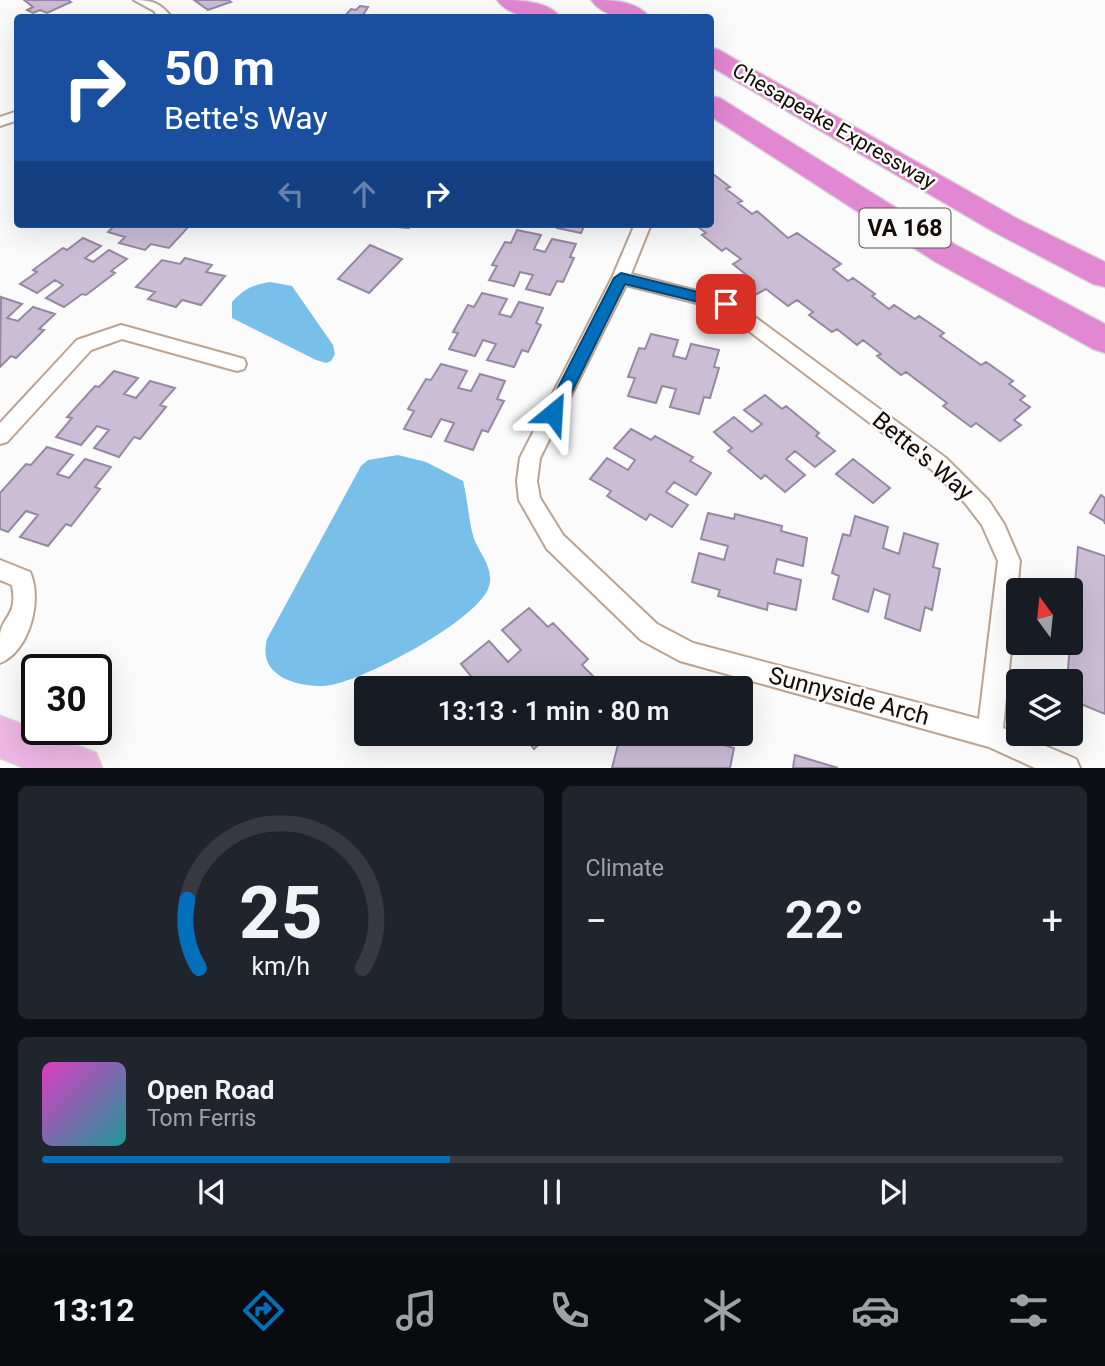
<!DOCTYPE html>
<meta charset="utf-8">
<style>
:root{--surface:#171b24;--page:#20242c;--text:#f1f3f6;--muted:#9ea1a6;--line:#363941;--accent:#026fba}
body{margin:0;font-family:Roboto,sans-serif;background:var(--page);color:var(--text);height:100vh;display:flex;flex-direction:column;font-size:26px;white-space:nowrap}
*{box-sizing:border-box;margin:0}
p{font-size:23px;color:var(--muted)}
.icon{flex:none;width:38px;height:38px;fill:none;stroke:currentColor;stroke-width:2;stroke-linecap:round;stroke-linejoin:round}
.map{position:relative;height:768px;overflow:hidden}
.drawer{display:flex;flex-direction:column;gap:18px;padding:18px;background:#0d0f14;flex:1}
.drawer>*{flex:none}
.hud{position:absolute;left:14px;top:14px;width:700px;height:214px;border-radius:7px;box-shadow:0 7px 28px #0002;background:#1a4fa0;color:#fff;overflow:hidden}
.needle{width:46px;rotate:345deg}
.tools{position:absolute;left:1006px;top:578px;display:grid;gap:14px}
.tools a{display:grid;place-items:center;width:77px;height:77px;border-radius:7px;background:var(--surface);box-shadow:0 7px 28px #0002;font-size:35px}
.speed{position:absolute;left:21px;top:654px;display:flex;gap:14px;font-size:35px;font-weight:700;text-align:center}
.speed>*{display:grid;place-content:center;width:91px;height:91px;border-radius:50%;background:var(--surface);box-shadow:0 7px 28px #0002;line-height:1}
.speed .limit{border:4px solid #111;border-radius:10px;background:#fff;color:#111}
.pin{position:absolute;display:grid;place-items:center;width:60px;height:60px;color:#fff;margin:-30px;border-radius:14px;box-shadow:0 4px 10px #0006}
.me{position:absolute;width:77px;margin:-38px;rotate:27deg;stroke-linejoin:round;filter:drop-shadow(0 0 5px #0008)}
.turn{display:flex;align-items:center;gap:24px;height:147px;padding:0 35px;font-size:32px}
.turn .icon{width:91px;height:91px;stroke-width:2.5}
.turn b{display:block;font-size:49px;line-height:60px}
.lanes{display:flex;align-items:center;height:66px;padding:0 35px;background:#0003;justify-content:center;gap:35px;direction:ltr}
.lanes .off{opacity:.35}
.big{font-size:52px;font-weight:600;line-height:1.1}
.drawer .card{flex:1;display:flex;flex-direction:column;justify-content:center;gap:10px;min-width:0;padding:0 24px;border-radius:10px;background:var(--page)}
.drawer .dial{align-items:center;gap:0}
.dial svg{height:182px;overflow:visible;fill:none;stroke:var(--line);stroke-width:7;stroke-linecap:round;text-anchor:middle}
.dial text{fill:var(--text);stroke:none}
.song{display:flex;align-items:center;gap:21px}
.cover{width:84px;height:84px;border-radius:10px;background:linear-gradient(135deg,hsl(310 70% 55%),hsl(180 70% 35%))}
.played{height:7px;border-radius:4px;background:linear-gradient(90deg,var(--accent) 40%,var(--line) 40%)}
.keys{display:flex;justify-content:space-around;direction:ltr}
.heat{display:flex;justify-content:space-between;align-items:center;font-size:38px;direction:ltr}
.drawer .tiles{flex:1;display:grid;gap:18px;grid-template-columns:1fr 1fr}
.card:last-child{grid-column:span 2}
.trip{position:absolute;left:354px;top:676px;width:399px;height:70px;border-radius:7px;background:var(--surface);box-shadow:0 7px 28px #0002;font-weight:600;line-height:70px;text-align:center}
.dock{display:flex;height:112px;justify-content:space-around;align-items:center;background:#090b0e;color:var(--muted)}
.dock .icon{width:49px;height:49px}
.dock .active{color:var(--accent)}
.dock b{font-size:32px;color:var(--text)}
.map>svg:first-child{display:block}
.water{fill:#78bfea}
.building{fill:#ccbdd7;stroke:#9788a1;stroke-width:2}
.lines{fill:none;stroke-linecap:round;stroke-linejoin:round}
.street-casing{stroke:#bca390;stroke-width:4}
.primary-casing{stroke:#d9d8d7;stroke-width:3}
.highway-casing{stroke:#d9d8d7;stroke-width:3}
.street{fill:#fff;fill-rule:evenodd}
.primary{fill:#eeb7e4;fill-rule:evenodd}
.highway{fill:#e287d2;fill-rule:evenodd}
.route{fill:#026fba;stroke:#014879;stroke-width:2}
.labels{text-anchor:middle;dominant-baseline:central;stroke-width:5;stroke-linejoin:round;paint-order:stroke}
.far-street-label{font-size:21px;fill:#140b05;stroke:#fbfbfb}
.shield{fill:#fbfbfb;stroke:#59534f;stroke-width:2}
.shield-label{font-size:23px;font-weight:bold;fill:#140b05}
.street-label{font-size:24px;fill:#140b05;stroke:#fbfbfb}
</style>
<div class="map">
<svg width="1105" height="768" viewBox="0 0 1105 768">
<rect width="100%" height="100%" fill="#fbfbfb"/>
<path class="water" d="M270 282 292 286 333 345 335 354 331 361 326 363 316 360 232 318V302C244 289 253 285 270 282Z
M398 455 426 462 463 481C468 500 468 520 474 539 480 554 496 571 488 589 474 622 366 679 331 685 315 688 287 684 275 672 265 663 264 652 267 639L361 466 368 460Z"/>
<path class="building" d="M24 0H68L71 2 47 13 40 10 33 13 27 10 33 7Z
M194 0H228L231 2 208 10Z
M360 6 368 7 361 18H343L351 9 356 10Z
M713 174 730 187 726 189 742 201 738 203 752 214 757 211 788 238 797 233 841 264 833 269 848 281 853 278 875 294 872 296 889 309 894 305 915 319 919 316 944 333 940 336 981 365 986 362 1013 381 1009 384 1025 396 1020 400 1030 407 1014 420 1021 425 1000 441 976 423 971 427 943 406 947 403 906 372 901 375 877 356 881 354 863 340 857 345 837 329 832 332 809 315 813 312 797 300 788 306 766 289 755 295 745 286 754 281 733 264 741 259 726 248 722 251 702 235 706 233 694 224H710Z
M116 224H191L169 248 151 244 145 250 119 243 125 237 108 232Z
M359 224H410L409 228Z
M559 224H585L581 233 557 228Z
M517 230 541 235 534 249 545 252 552 239 576 244 570 257 574 258 563 282 557 281 550 295 526 289 533 275 520 272 514 286 489 280 497 266 492 265 505 242 511 243Z
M83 238 101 246 85 258 93 262 109 250 127 259 111 271 115 273 86 295 82 294 64 307 46 298 63 285 55 280 37 293 20 284 37 272 33 270 63 248 67 250Z
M370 245 402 259 369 293 338 279Z
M185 258 212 265 206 272 225 276 201 305 182 300 176 307 148 299 155 292 136 287 162 260 180 264Z
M482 293 507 299 499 314 511 317 519 302 543 308 536 323 541 325 528 352 522 350 514 367 487 360 496 344 483 340 475 356 449 349 458 333 453 332 468 305 474 307Z
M1 297 22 304 7 318 18 321 33 307 55 314 39 329 44 330 16 358 11 356 0 367Z
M651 334 678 340 673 356 686 359 691 344 719 350 714 367 719 368 710 398 704 397 699 414 670 407 676 389 662 386 656 403 628 396 635 378 628 377 639 348 645 349Z
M441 364 467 371 458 388 471 391 480 374 505 381 497 399 504 401 488 432 482 430 473 450 445 441 454 423 441 419 431 437 404 429 414 411 408 409 426 379 431 380Z
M114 371 138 378 124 394 136 398 150 381 175 388 160 405 166 407 140 439 134 437 119 457 94 448 109 430 97 426 81 445 56 437 72 418 67 417 95 386 99 387Z
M765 395 782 409 786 406 819 433 816 436 835 451 815 467 795 451 786 459 805 475 785 492 765 475 761 479 728 451 732 448 714 432 734 417 752 432 762 424 744 410Z
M631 429 651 440 655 436 693 457 690 461 711 473 696 495 674 482 666 492 688 505 672 527 650 514 646 520 607 496 611 491 590 479 607 458 628 470 635 460 614 448Z
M47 447 73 455 57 474 69 478 85 459 111 467 95 487 100 489 71 526 66 524 48 546 20 537 38 515 26 511 8 532 0 529V493L26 464 31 465Z
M853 459 890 488 873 503 836 474Z
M1101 495 1105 498V524L1104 521 1090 513Z
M708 513 734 519 735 514 782 526 781 531 807 538 803 566 777 559 774 573 801 580 796 610 768 603 767 610 718 596 720 590 692 582 699 553 724 560 728 546 701 539Z
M855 516 888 527 883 548 899 554 904 533 938 544 933 567 940 569 932 610 925 607 920 631 885 618 890 595 874 589 868 612 833 599 839 576 832 573 843 534 850 536Z
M1078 547 1105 556V714L1071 700V681H1067Z
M529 608 548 627 553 623 588 659 582 665 603 686 477 688 479 686 461 664 489 641 508 662 521 650 502 630Z
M521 733H551L534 749Z
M621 733H703L702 739 734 748 730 768H612Z
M795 755 838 768H793Z"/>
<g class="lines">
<g class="street-casing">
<path id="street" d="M134 0C152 0 161 3 172 18H159L154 11Z
M18 111V120L0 126V117Z
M635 224H651L631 274 732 300 946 458 989 501 1004 524 1020 561 1003 728 1076 759 1080 768H1035L989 747 680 661 641 640 547 549 519 500 517 481 520 458 612 278ZM626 285 720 309 932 470 965 503 982 525 998 561 979 719 693 643 657 624 563 535 540 498 537 481 540 458Z
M121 325 237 357 244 359 246 364 244 369 237 371 122 339 91 350 7 442 0 444V423L77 340Z
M0 560 30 572C43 600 29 652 0 663 0 654 0 644 0 634 3 615 18 616 12 585L0 580Z"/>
</g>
<g class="primary-casing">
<path id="primary" d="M0 716 96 753 102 768H25L0 758Z"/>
</g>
<g class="highway-casing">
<path id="highway" d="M497 0C517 0 548 0 561 18 540 18 510 19 497 0Z
M591 0C611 0 637 0 650 18 630 18 604 19 591 0Z
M710 47 719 50 1016 218 1105 262V287L1093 284 994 232 710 66Z
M710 96 720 98 956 245 1105 324V353L1093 349 934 261 710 116Z"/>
</g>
<use href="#street" class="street"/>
<use href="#primary" class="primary"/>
<use href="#highway" class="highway"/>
</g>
<path class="route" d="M621 273 726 299 734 304 726 309 625 284 559 418H547L545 413 614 278Z"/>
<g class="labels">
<g class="far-street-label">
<text transform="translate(834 126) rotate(30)">Chesapeake Expressway</text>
</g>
<rect class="shield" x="859.5" y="208.5" width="91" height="39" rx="5"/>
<g class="shield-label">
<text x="905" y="228">VA 168</text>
</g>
<g class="street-label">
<text transform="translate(923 456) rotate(40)">Bette's Way</text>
<text transform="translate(849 696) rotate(15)">Sunnyside Arch</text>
</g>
</g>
</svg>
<div class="tools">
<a><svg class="needle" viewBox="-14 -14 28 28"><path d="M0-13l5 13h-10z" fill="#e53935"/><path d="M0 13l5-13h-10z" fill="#9ea1a6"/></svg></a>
<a><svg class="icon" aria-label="layers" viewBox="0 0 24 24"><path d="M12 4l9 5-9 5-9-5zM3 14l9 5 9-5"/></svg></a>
</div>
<div class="speed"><div class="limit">30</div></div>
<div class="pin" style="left:726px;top:304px;background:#d93025"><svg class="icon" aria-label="arrive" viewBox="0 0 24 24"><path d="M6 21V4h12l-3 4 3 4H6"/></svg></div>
<svg class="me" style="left:553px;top:413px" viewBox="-20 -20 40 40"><path d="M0-17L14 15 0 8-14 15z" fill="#026fba" stroke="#fff" stroke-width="4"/></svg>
<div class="trip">13:13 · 1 min · 80 m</div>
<div class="hud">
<div class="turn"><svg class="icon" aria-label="right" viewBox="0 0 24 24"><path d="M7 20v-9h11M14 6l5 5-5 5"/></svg><div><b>50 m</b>Bette's Way</div></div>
<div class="lanes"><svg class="icon off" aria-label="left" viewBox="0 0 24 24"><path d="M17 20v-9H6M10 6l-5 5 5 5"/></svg><svg class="icon off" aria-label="ahead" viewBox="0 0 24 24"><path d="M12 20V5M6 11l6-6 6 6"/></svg><svg class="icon" aria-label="right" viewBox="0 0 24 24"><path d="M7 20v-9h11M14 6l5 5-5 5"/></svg></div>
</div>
</div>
<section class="drawer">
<div class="tiles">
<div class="card dial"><svg viewBox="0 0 100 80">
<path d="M14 69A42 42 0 1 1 86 69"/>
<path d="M14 69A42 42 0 0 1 9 39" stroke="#026fba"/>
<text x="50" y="56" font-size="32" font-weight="700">25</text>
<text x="50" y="72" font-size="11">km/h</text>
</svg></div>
<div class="card"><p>Climate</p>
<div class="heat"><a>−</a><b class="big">22°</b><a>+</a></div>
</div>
<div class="card">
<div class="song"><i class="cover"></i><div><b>Open Road</b><p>Tom Ferris</p></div></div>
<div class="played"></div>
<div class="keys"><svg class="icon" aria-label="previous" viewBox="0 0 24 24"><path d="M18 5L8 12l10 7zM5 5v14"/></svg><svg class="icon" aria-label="pause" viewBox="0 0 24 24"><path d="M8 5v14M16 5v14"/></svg><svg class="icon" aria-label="next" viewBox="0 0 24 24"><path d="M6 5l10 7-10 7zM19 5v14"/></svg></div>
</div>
</div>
</section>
<nav class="dock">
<b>13:12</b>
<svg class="icon active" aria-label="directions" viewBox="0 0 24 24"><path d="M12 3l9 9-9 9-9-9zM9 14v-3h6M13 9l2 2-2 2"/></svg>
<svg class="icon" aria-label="music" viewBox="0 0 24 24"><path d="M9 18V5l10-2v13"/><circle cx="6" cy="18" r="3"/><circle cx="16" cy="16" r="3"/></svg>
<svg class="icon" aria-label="phone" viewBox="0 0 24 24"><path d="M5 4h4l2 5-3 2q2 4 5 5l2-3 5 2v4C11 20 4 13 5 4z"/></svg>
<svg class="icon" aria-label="climate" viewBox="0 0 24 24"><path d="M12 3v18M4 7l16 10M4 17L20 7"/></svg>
<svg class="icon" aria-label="car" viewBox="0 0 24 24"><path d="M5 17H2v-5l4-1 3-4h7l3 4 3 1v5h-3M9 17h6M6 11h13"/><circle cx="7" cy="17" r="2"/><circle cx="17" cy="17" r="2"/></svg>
<svg class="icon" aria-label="filters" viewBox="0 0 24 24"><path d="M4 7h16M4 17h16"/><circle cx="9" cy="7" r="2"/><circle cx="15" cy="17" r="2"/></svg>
</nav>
